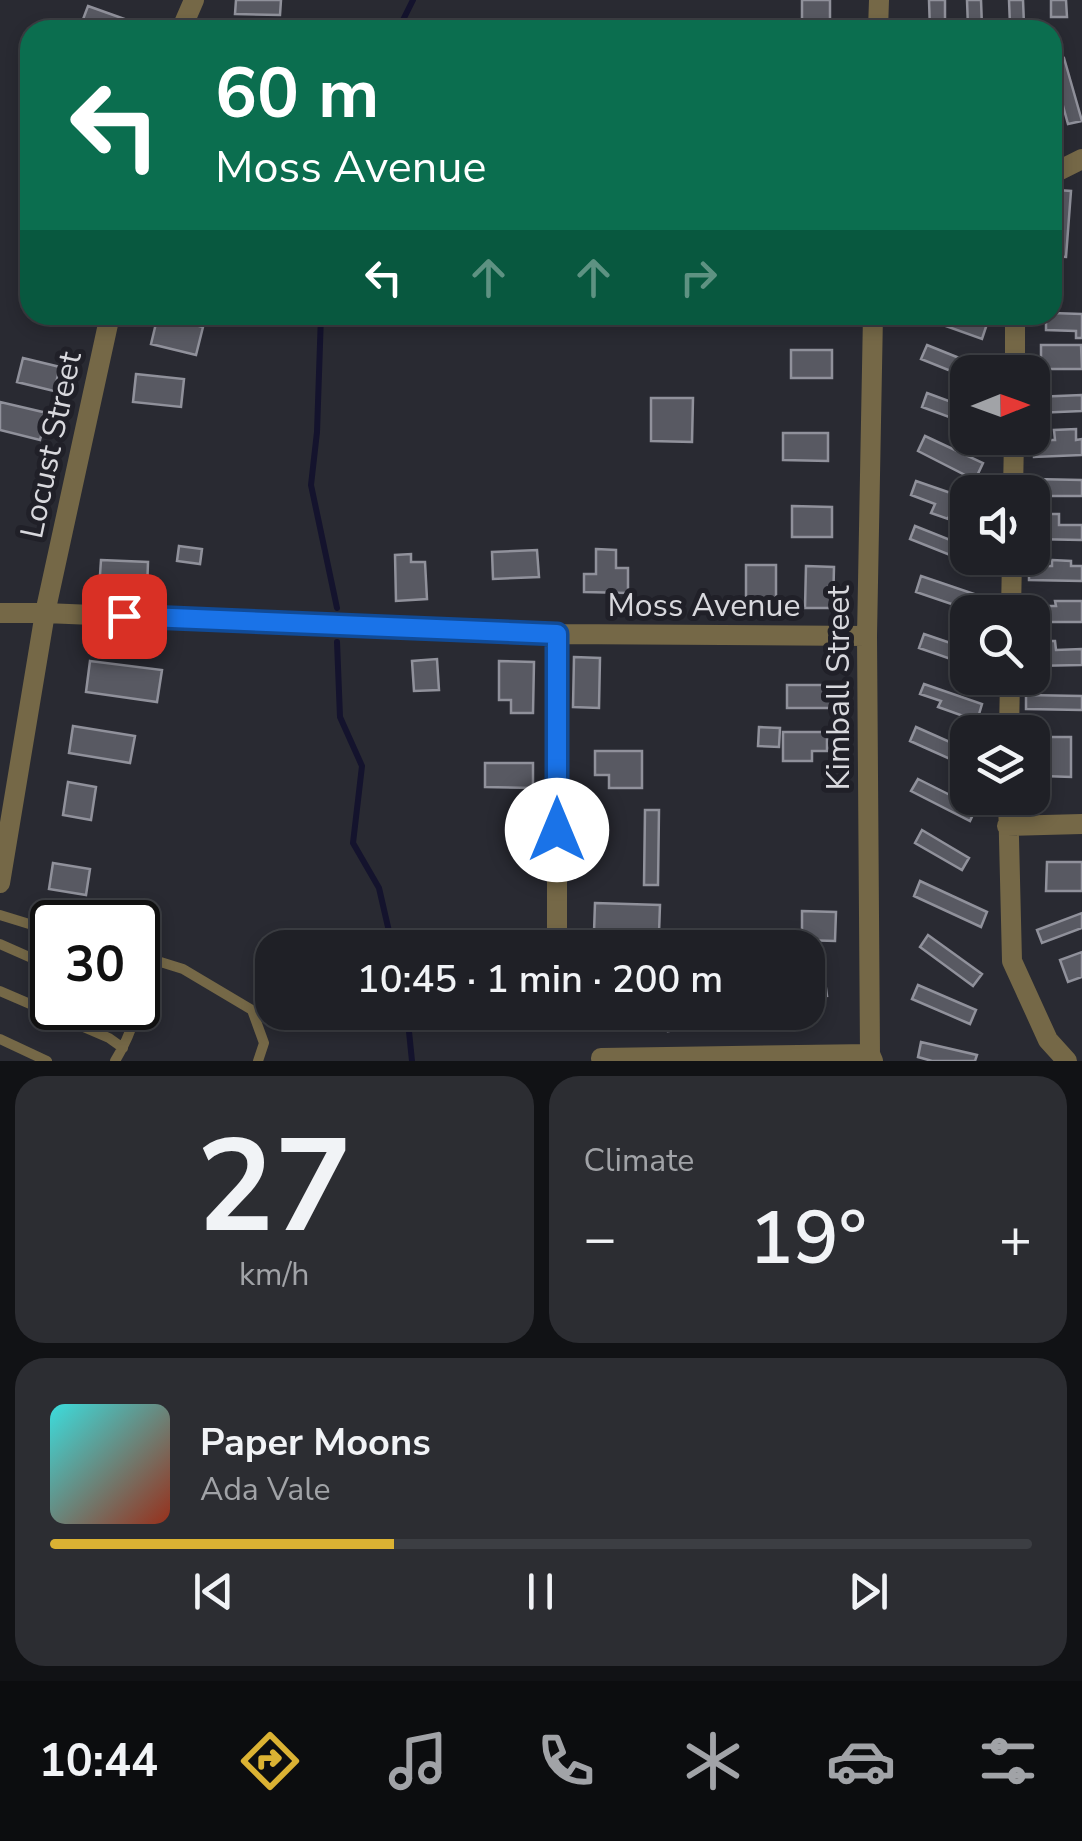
<!DOCTYPE html>
<meta charset="utf-8">
<style>
:root{--surface:#1f2026;--page:#2c2d32;--text:#f1f3f6;--muted:#a1a3a7;--line:#3c3e43;--accent:#dbb233}
body{margin:0;font-family:"Nunito Sans",sans-serif;background:var(--page);color:var(--text);height:100vh;display:flex;flex-direction:column;font-size:38px;white-space:nowrap}
*{box-sizing:border-box;margin:0}
p{font-size:32px;color:var(--muted)}
.icon{flex:none;width:55px;height:55px;fill:none;stroke:currentColor;stroke-width:2;stroke-linecap:round;stroke-linejoin:round}
.map{position:relative;height:1061px;overflow:hidden}
.side{display:flex;flex-direction:column;gap:15px;padding:15px;background:#111215;flex:1}
.side>*{flex:none}
.banner{position:absolute;left:20px;top:20px;width:1042px;height:305px;border-radius:30px;box-shadow:0 5px 15px #0003,0 0 0 2px var(--line);background:#0b6e4f;color:#fff;overflow:hidden}
.needle{width:65px;rotate:89deg}
.controls{position:absolute;left:950px;top:355px;display:grid;gap:20px}
.controls a{display:grid;place-items:center;width:100px;height:100px;border-radius:20px;background:var(--surface);box-shadow:0 5px 15px #0003,0 0 0 2px var(--line);font-size:50px}
.speed{position:absolute;left:30px;top:900px;display:flex;gap:20px;font-size:50px;font-weight:700;text-align:center}
.speed>*{display:grid;place-content:center;width:130px;height:130px;border-radius:50%;background:var(--surface);box-shadow:0 5px 15px #0003,0 0 0 2px var(--line);line-height:1}
.speed .limit{border:5px solid #111;border-radius:15px;background:#fff;color:#111}
.pin{position:absolute;display:grid;place-items:center;width:85px;height:85px;color:#fff;margin:-42px;border-radius:20px;box-shadow:0 5px 15px #0006}
.me{position:absolute;width:110px;margin:-55px;rotate:0deg;stroke-linejoin:round;filter:drop-shadow(0 0 8px #0008)}
.turn{display:flex;align-items:center;gap:35px;height:210px;padding:0 30px;font-size:45px}
.turn .icon{width:130px;height:130px;stroke-width:2.5}
.turn b{display:block;font-size:70px;line-height:85px}
.lanes{display:flex;align-items:center;height:95px;padding:0 30px;background:#0003;justify-content:center;gap:50px;direction:ltr}
.lanes .off{opacity:.35}
.big{font-size:75px;font-weight:600;line-height:1.1}
.side .widget{flex:1;display:flex;flex-direction:column;justify-content:center;gap:15px;min-width:0;padding:0 35px;border-radius:30px;background:var(--page)}
.side .dial{align-items:center;gap:0}
.dial b{font-size:130px;line-height:1}
.song{display:flex;align-items:center;gap:30px}
.cover{width:120px;height:120px;border-radius:15px;background:linear-gradient(135deg,hsl(180 70% 55%),hsl(10 70% 35%))}
.played{height:10px;border-radius:5px;background:linear-gradient(90deg,var(--accent) 35%,var(--line) 35%)}
.keys{display:flex;justify-content:space-around;direction:ltr}
.heat{display:flex;justify-content:space-between;align-items:center;font-size:55px;direction:ltr}
.side .tiles{flex:1;display:grid;gap:15px;grid-template-columns:1fr 1fr}
.widget:last-child{grid-column:span 2}
.trip{position:absolute;left:255px;top:930px;width:570px;height:100px;border-radius:30px;background:var(--surface);box-shadow:0 5px 15px #0003,0 0 0 2px var(--line);font-weight:600;line-height:100px;text-align:center}
.tabs{display:flex;height:160px;justify-content:space-around;align-items:center;background:#0c0d0f;color:var(--muted)}
.tabs .icon{width:70px;height:70px}
.tabs .active{color:var(--accent)}
.tabs b{font-size:45px;color:var(--text)}
.map>svg:first-child{display:block}
.lines{fill:none;stroke-linecap:round;stroke-linejoin:round}
.stream{stroke:#14132d;stroke-width:6}
.building{fill:#585962;stroke:#90919b;stroke-width:2.5}
.service{stroke:#756847;stroke-width:10}
.minor{stroke:#756847;stroke-width:20}
.route-casing{stroke:#114b97;stroke-width:25}
.route{stroke:#1a73e8;stroke-width:18}
.labels{text-anchor:middle;dominant-baseline:central;stroke-width:10;stroke-linejoin:round;paint-order:stroke}
.street-label{font-size:32px;fill:#d8d8dd;stroke:#202028}
</style>
<div class="map">
<svg width="1082" height="1061" viewBox="0 0 1082 1061">
<rect width="100%" height="100%" fill="#292a32"/>
<g class="lines">
<path class="stream" d="M398 30 413 0
M321 315 317 432 311 485 337 608
M337 642 340 717 362 766 353 843 379 888 391 940 389 948
M407 1012 412 1061"/>
</g>
<path class="building" d="M236 0H281L280 15 235 14Z
M802 0H830V28H802Z
M929 0H945V30H930Z
M967 0H981L982 27H968Z
M1009 0H1023L1024 25H1010Z
M1051 0H1066L1067 17H1051Z
M88 6 133 22 130 30H79Z
M1064 58 1082 121 1068 124 1052 66V61Z
M1057 190 1071 191 1066 257 1052 256Z
M1052 313 1082 314V338H1076V331L1046 330V315Z
M158 315 203 327 196 355 151 344Z
M915 315H962L987 324 982 339Z
M927 345 994 372H968V378L921 359Z
M1041 345H1081L1082 369H1041Z
M791 350H832V378H791Z
M23 358 60 367 54 391 17 382Z
M136 374 184 379 181 407 133 402Z
M927 393 968 408V424L922 407Z
M1082 395V411L1036 413 1035 397Z
M651 398H693L692 442 651 441Z
M0 402 47 413 40 440 0 430Z
M1076 429V440L1082 439V455L1034 457 1033 440H1055L1054 430Z
M783 433H828V461L783 460Z
M925 436 983 463 975 480 918 451Z
M1034 479 1082 480V496H1033Z
M916 481 968 499V517L951 511 948 519 931 513 935 504 911 495Z
M792 506 832 507V537H792Z
M1046 514H1059V525H1082V540L1032 539V524H1046Z
M915 526 968 547V558H973L970 563 910 539Z
M179 546 202 549 200 564 177 561Z
M596 549 616 550V568H628V593L584 592V574H596Z
M537 550 539 577 493 579 492 552Z
M411 554V562H425L427 599 396 601 395 555Z
M101 560 148 562 147 591 99 590Z
M1052 560 1071 561V566H1082V581L1029 580V566H1052Z
M746 565H776V604H746Z
M806 566 834 567 833 608H805Z
M921 576 986 598 981 612H975L916 592Z
M1055 601H1082V622H1036V606H1056Z
M924 634 968 649V665L919 648Z
M1044 641H1055L1056 650 1082 649V665L1032 666V651L1044 650Z
M574 657 600 658 599 708 573 707Z
M437 659 439 690 414 691 412 661Z
M90 661 162 670 157 702 86 692Z
M499 661 534 662 533 713H511V700H499Z
M924 684 982 704 977 721 938 707 941 701 920 694Z
M787 685H838V708H787Z
M1026 695 1082 696V710L1026 709Z
M73 726 135 736 130 763 69 753Z
M759 727 780 728 779 747 758 746Z
M916 727 968 750V767L910 741Z
M783 732H827V751H812V761H783Z
M1044 737H1071V777L1043 776Z
M595 751H642V788H609V775H595Z
M485 763H533V788L485 787Z
M918 779 976 808 970 821 911 791Z
M68 782 96 787 91 820 63 815Z
M645 810H659L658 885H644Z
M922 830 969 858 962 870 915 843Z
M1047 862H1082V891H1046Z
M53 863 90 869 86 895 49 889Z
M920 881 987 912 981 927 914 896Z
M595 903 660 905 659 933H633V948H611V933L594 932Z
M802 911 836 912 835 941 802 940Z
M1082 913V928L1042 943 1037 930Z
M928 935 982 974 973 986 920 947Z
M1082 952V977L1068 982 1060 960Z
M825 981 827 996 818 997 820 1014 808 1015V983Z
M918 985 976 1010 970 1024 912 999Z
M659 1012H682L684 1029 668 1031 666 1016 660 1017Z
M727 1012H749V1026L727 1027Z
M921 1042 977 1055 975 1061H932L918 1057Z"/>
<g class="lines">
<path class="service" d="M0 915 52 931
M0 944 52 967
M138 955 183 969 252 1010 264 1043 258 1061
M0 991 109 1038 123 1048
M0 1039 47 1061
M115 1061C136 1027 141 998 145 959"/>
<path class="minor" d="M181 30 194 0
M878 30 879 0
M1052 174 1082 159
M1015 372V315
M1013 492 1014 438
M1011 612 1012 558
M0 613H45L557 634 867 636
M1009 732 1010 678
M1008 798 1012 961 1048 1040 1067 1061
M1007 826 1082 824
M0 883 45 613 110 315
M557 948V634
M601 1058 870 1054
M873 1061 870 1054 867 636 873 315"/>
</g>
<g class="lines">
<g class="route-casing">
<path id="route" d="M124 616 557 634V830"/>
</g>
<use href="#route" class="route"/>
</g>
<g class="labels">
<g class="street-label">
<text transform="translate(51 445) rotate(-78)">Locust Street</text>
<text x="704" y="605">Moss Avenue</text>
<text transform="translate(838 688) rotate(-90)">Kimball Street</text>
</g>
</g>
</svg>
<div class="controls">
<a><svg class="needle" viewBox="-14 -14 28 28"><path d="M0-13l5 13h-10z" fill="#e53935"/><path d="M0 13l5-13h-10z" fill="#a1a3a7"/></svg></a>
<a><svg class="icon" aria-label="sound" viewBox="0 0 24 24"><path d="M4 9h4l5-4v14l-5-4H4zM17 9q2 3 0 6"/></svg></a>
<a><svg class="icon" aria-label="search" viewBox="0 0 24 24"><circle cx="10" cy="10" r="6"/><path d="M15 15l6 6"/></svg></a>
<a><svg class="icon" aria-label="layers" viewBox="0 0 24 24"><path d="M12 4l9 5-9 5-9-5zM3 14l9 5 9-5"/></svg></a>
</div>
<div class="speed"><div class="limit">30</div></div>
<div class="pin" style="left:124px;top:616px;background:#d93025"><svg class="icon" aria-label="arrive" viewBox="0 0 24 24"><path d="M6 21V4h12l-3 4 3 4H6"/></svg></div>
<svg class="me" style="left:557px;top:830px" viewBox="-20 -20 40 40"><circle r="19" fill="#fff"/><path d="M0-13L10 11 0 6-10 11z" fill="#1a73e8"/></svg>
<div class="trip">10:45 · 1 min · 200 m</div>
<div class="banner">
<div class="turn"><svg class="icon" aria-label="left" viewBox="0 0 24 24"><path d="M17 20v-9H6M10 6l-5 5 5 5"/></svg><div><b>60 m</b>Moss Avenue</div></div>
<div class="lanes"><svg class="icon" aria-label="left" viewBox="0 0 24 24"><path d="M17 20v-9H6M10 6l-5 5 5 5"/></svg><svg class="icon off" aria-label="ahead" viewBox="0 0 24 24"><path d="M12 20V5M6 11l6-6 6 6"/></svg><svg class="icon off" aria-label="ahead" viewBox="0 0 24 24"><path d="M12 20V5M6 11l6-6 6 6"/></svg><svg class="icon off" aria-label="right" viewBox="0 0 24 24"><path d="M7 20v-9h11M14 6l5 5-5 5"/></svg></div>
</div>
</div>
<section class="side">
<div class="tiles">
<div class="widget dial"><b>27</b><p>km/h</p></div>
<div class="widget"><p>Climate</p>
<div class="heat"><a>−</a><b class="big">19°</b><a>+</a></div>
</div>
<div class="widget">
<div class="song"><i class="cover"></i><div><b>Paper Moons</b><p>Ada Vale</p></div></div>
<div class="played"></div>
<div class="keys"><svg class="icon" aria-label="previous" viewBox="0 0 24 24"><path d="M18 5L8 12l10 7zM5 5v14"/></svg><svg class="icon" aria-label="pause" viewBox="0 0 24 24"><path d="M8 5v14M16 5v14"/></svg><svg class="icon" aria-label="next" viewBox="0 0 24 24"><path d="M6 5l10 7-10 7zM19 5v14"/></svg></div>
</div>
</div>
</section>
<nav class="tabs">
<b>10:44</b>
<svg class="icon active" aria-label="directions" viewBox="0 0 24 24"><path d="M12 3l9 9-9 9-9-9zM9 14v-3h6M13 9l2 2-2 2"/></svg>
<svg class="icon" aria-label="music" viewBox="0 0 24 24"><path d="M9 18V5l10-2v13"/><circle cx="6" cy="18" r="3"/><circle cx="16" cy="16" r="3"/></svg>
<svg class="icon" aria-label="phone" viewBox="0 0 24 24"><path d="M5 4h4l2 5-3 2q2 4 5 5l2-3 5 2v4C11 20 4 13 5 4z"/></svg>
<svg class="icon" aria-label="climate" viewBox="0 0 24 24"><path d="M12 3v18M4 7l16 10M4 17L20 7"/></svg>
<svg class="icon" aria-label="car" viewBox="0 0 24 24"><path d="M5 17H2v-5l4-1 3-4h7l3 4 3 1v5h-3M9 17h6M6 11h13"/><circle cx="7" cy="17" r="2"/><circle cx="17" cy="17" r="2"/></svg>
<svg class="icon" aria-label="filters" viewBox="0 0 24 24"><path d="M4 7h16M4 17h16"/><circle cx="9" cy="7" r="2"/><circle cx="15" cy="17" r="2"/></svg>
</nav>
